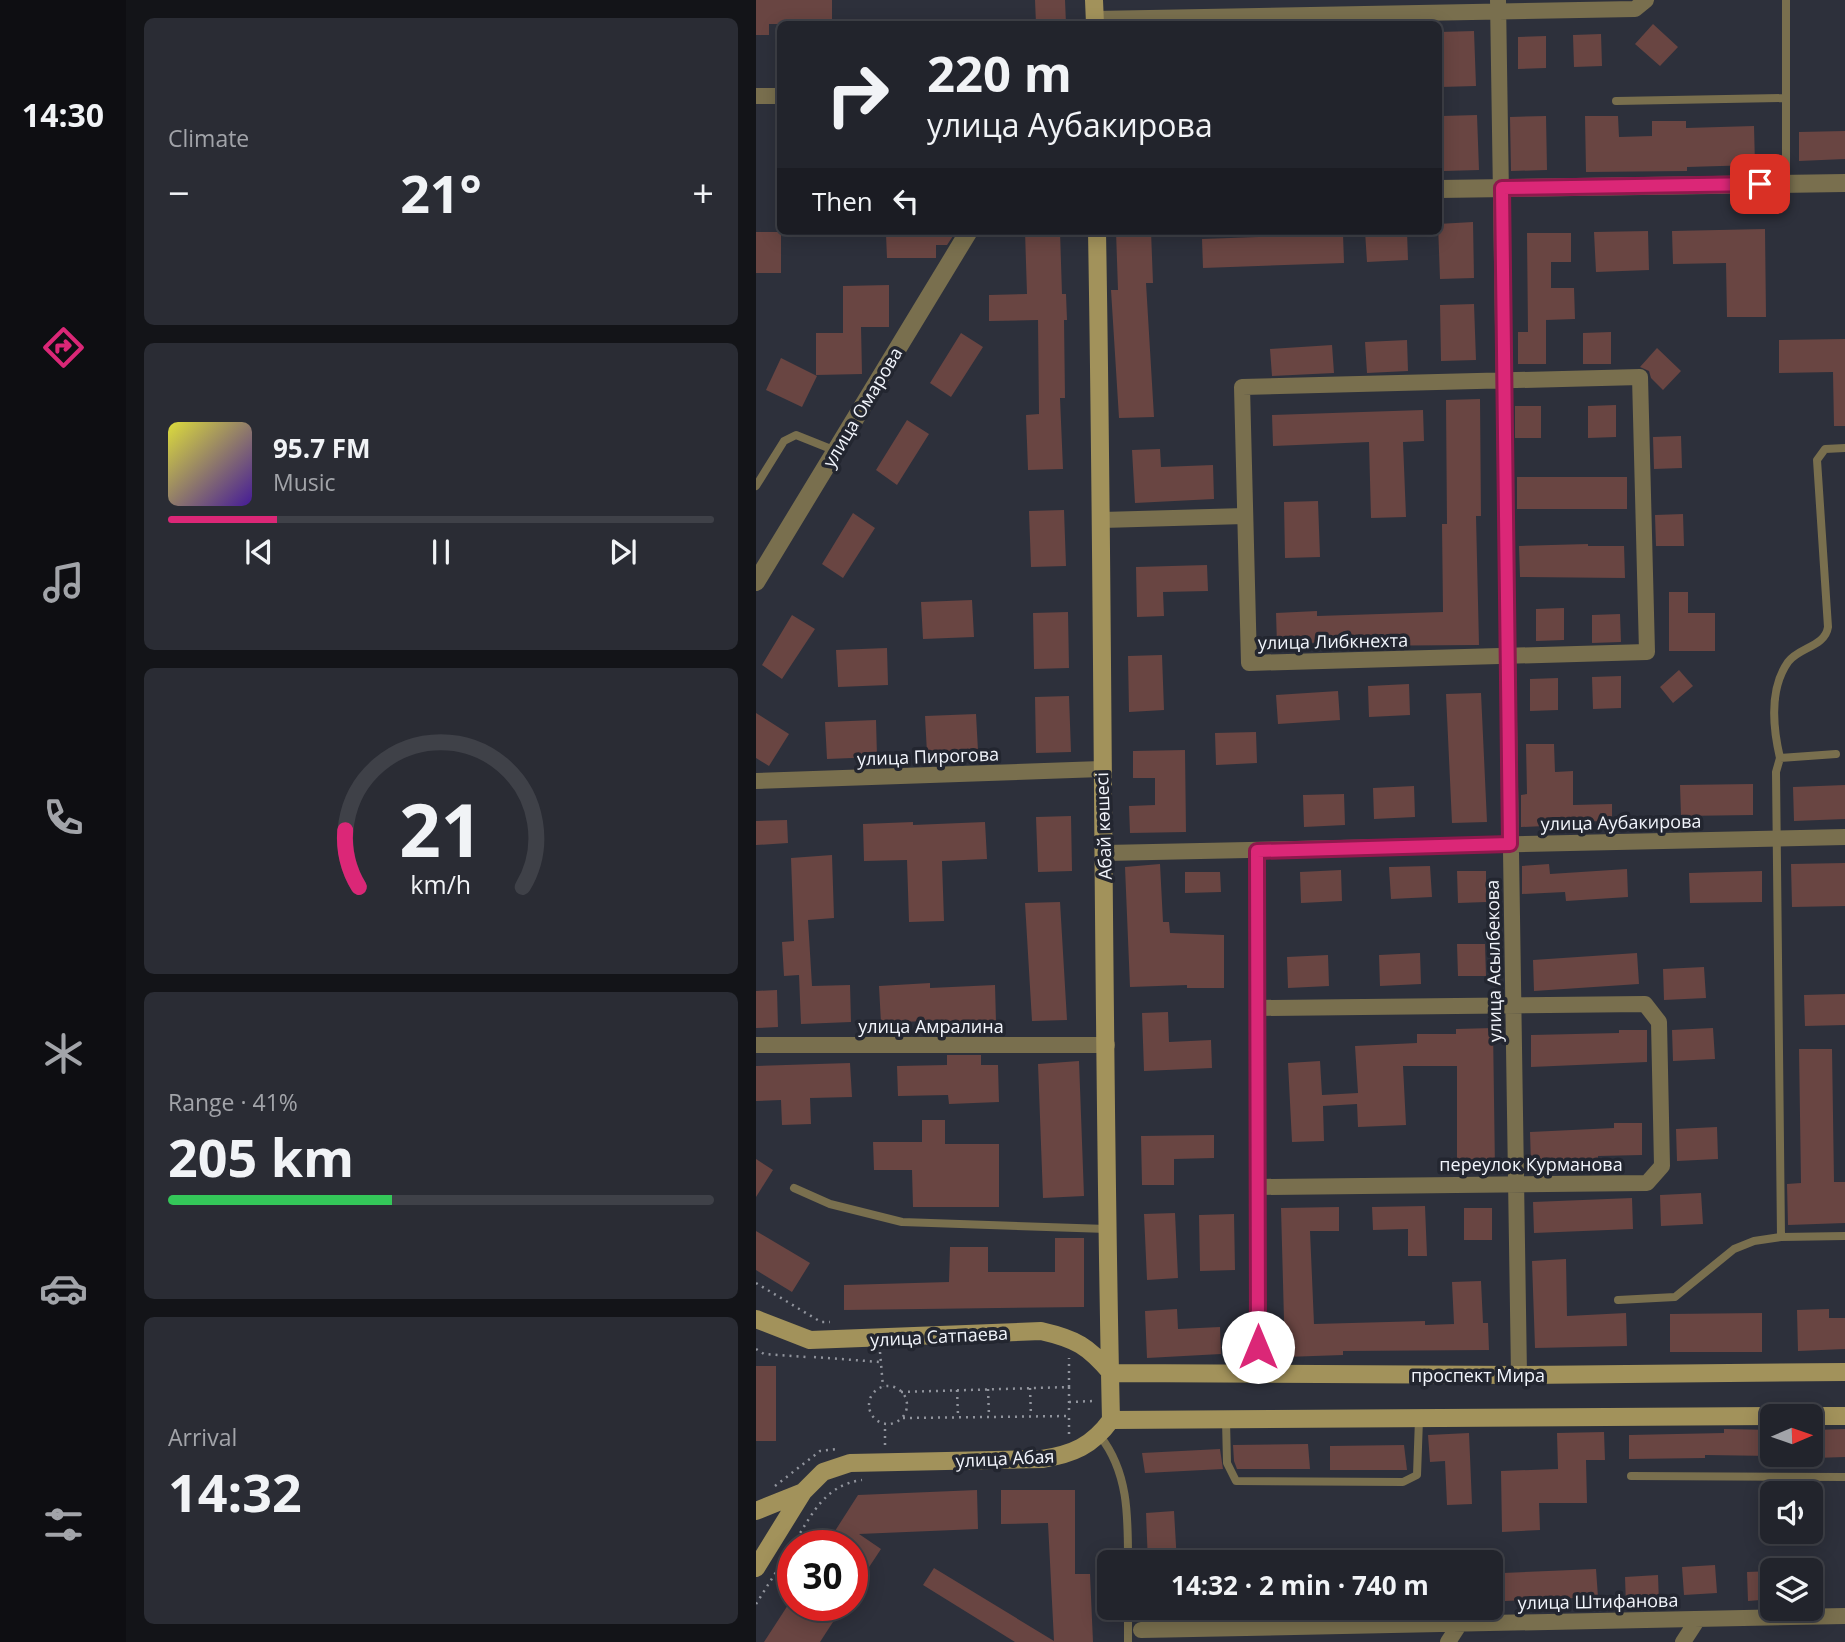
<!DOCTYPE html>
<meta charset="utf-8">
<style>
:root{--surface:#22242c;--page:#2a2c34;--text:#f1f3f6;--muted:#a2a4a9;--line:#3f4148;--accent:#db2777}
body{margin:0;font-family:"Open Sans",sans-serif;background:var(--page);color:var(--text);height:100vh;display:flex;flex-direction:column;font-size:26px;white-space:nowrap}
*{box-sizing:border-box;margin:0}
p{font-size:23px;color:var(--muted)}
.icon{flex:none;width:38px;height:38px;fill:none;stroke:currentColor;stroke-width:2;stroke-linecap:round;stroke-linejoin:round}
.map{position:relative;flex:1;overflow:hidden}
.side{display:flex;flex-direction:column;gap:18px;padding:18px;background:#131418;width:630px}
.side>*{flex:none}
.guide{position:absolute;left:21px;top:21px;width:665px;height:214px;border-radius:10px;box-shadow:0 4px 18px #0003,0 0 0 2px var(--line);background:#22242c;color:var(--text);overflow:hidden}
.needle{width:46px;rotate:88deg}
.fabs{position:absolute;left:1004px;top:1404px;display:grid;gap:14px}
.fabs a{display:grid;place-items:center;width:63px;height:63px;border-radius:10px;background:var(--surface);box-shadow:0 4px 18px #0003,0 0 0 2px var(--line);font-size:35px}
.speed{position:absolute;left:21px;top:1530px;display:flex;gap:14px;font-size:35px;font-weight:700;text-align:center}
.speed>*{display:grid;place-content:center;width:91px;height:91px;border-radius:50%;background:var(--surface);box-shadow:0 4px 18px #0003,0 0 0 2px var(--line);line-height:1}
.speed .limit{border:10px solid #d22;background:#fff;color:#111}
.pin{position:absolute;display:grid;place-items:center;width:60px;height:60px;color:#fff;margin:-30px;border-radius:14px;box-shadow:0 4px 10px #0006}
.me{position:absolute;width:77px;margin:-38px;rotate:0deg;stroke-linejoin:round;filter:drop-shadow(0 0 5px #0008)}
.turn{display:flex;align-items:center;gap:24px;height:147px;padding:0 35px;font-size:32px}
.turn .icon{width:91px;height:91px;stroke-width:2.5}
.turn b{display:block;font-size:49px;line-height:60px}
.then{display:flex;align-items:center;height:66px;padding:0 35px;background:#0003;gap:14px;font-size:26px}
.big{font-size:52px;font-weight:700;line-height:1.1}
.side .widget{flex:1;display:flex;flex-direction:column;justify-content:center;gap:10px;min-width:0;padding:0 24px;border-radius:10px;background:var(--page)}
.side .dial{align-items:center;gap:0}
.dial svg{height:182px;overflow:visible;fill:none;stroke:var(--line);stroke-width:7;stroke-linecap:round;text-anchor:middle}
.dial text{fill:var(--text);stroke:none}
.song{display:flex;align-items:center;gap:21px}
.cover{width:84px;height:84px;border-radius:10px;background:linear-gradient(135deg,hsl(60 70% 55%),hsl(260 70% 35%))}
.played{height:7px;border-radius:4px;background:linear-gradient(90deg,var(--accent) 20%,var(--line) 20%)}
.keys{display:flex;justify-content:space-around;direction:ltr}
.heat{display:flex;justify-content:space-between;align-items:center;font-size:38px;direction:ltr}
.charge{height:10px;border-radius:5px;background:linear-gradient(90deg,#34c759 41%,var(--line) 0)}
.trip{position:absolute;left:341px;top:1550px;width:406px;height:70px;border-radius:10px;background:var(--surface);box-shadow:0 4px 18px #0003,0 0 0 2px var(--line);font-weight:700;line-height:70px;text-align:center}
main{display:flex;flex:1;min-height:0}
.tab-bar{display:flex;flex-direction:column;width:126px;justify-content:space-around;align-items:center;background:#0e0e12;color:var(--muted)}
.tab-bar .icon{width:49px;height:49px}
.tab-bar .active{color:var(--accent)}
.tab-bar b{font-size:32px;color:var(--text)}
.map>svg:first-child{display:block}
.building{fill:#694542}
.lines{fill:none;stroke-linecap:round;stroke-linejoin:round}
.path{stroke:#91949d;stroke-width:2.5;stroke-dasharray:2 5;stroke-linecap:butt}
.service{stroke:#796f4e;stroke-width:8}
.minor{stroke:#796f4e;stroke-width:16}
.tertiary{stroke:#796f4e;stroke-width:18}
.secondary{stroke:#a2925b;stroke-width:18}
.route-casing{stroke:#8e194d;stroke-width:18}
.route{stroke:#db2777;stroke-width:12}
.labels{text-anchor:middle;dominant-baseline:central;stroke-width:7;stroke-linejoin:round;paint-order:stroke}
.street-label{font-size:18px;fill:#f2f5fc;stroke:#232630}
</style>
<main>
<nav class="tab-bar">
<b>14:30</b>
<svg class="icon active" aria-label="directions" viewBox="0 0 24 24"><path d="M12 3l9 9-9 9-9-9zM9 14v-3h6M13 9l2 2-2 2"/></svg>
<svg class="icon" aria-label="music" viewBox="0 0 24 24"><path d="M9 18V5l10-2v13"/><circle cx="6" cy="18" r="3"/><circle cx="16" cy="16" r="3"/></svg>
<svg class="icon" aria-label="phone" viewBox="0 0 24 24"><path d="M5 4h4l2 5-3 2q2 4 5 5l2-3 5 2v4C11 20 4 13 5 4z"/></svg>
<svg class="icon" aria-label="climate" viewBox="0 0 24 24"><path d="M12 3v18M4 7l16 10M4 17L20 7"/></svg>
<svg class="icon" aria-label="car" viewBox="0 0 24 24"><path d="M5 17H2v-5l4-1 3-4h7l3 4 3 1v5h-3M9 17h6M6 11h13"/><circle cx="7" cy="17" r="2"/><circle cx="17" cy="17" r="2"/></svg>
<svg class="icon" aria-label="filters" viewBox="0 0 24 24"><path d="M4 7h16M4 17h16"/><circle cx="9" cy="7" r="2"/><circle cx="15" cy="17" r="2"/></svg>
</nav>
<section class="side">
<div class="widget"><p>Climate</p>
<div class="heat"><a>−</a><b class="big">21°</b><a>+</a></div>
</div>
<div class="widget">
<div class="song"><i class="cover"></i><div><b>95.7 FM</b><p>Music</p></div></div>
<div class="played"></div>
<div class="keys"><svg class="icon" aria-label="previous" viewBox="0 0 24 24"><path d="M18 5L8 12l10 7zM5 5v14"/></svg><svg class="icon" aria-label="pause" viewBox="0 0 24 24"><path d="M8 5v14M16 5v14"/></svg><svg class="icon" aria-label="next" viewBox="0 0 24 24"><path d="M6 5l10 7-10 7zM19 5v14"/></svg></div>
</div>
<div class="widget dial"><svg viewBox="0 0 100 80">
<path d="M14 69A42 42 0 1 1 86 69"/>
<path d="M14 69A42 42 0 0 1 8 44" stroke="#db2777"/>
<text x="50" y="56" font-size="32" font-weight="700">21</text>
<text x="50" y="72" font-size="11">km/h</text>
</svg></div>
<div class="widget"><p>Range · 41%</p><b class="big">205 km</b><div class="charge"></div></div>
<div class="widget"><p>Arrival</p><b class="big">14:32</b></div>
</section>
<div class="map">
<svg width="1089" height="1642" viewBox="0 0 1089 1642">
<rect width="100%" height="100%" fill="#2d303b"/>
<path class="building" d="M0 0H76V24H13V35H0Z
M279 0H309L310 24H280Z
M897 24 922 47 904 66 879 44Z
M718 31 720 86 685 87 683 32Z
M845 34 846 66 818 67 817 35Z
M790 36V68L762 69V37Z
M721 115 723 170 688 171 686 116Z
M790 116 791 170 755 171 754 117Z
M829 116H862L863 137 896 136V121H930V128L998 126 999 165 931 167V171L830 172Z
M1089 131V159L1043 161V132Z
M717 222 718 278 684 279 682 224Z
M1009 229 1010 317H971L970 263 917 264 916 231Z
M154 231H197V236L191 245H180V258H131L130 234Z
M269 231H304L306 294H310L311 320H308L309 398H304L307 469 272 470 270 415 283 414 282 320 233 321V295L271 294Z
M360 231H395L397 283H390L398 417 363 418 355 290H362Z
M609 231H651L652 260 611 262Z
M892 231 893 270 840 272 838 232Z
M0 232H25V273H0Z
M771 233H815V262H795V288H818L819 319 790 320V364H762V332H772Z
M587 234 588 263 447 268 446 239Z
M133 285V327H105L106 374 60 375V333H87V286Z
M718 304 720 360 685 361 684 305Z
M855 332V364H827V333Z
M205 333 227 347 195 397 174 383Z
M1089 339V426H1078L1077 372 1023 373V340Z
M651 340 652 371 611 373 609 342Z
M576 345 578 373 516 376 514 349Z
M901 348 925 371 907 390 895 378 893 371 884 367Z
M25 358 61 376 46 407 10 390Z
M724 399 725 516H720L723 645 580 646 579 642 521 644 520 613 561 611V616L687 612 686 524H691L690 400Z
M860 405V437L832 438V406Z
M759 406H785V438H759Z
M667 410 668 441 647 442 650 517 615 518 613 442 517 446 516 415Z
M151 420 173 434 141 485 120 470Z
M925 436 926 468 898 469 897 437Z
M404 449 405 467 457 465 458 499 379 503 376 450Z
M761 477H871V509H761Z
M562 501 564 557 529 558 528 502Z
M308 510 310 566 275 567 273 511Z
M97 513 119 528 87 578 66 564Z
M927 514 928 546H900L899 515Z
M832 544V546H868L869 578 764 577 763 546Z
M451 565 452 591 407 592 408 616 381 617 380 567Z
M913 592H932V613H959V651H913Z
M216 600 218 637 167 639 165 602Z
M808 608V640L780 641V609Z
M312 612 313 668 278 669 277 613Z
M864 614 865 642 836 643V615Z
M36 615 59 629 26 679 6 665Z
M131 648 132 685 82 687 80 650Z
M406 655 408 710 373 712 372 656Z
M923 670 937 686 917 703 904 687Z
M865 676V708L837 709 836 677Z
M802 678V710L774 711V679Z
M653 684 654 715 613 717 612 686Z
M582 691 584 720 522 724 520 695Z
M725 693 731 822 696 823 690 694Z
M313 696 315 752 280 753 279 697Z
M0 713 33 734 13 766 0 758Z
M220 714 222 751 171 753 169 716Z
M120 720 121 757 71 759 69 722Z
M500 732 501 763 460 765 459 733Z
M770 744H798L799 772 817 771V805L856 804V821L789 822V826L765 827V795L771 794Z
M429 750 430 832 374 833 373 806 399 805V778H377V751Z
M997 784V815L925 816 924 785Z
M1089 785V819L1038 821 1037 787Z
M658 786 659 817 618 819 617 788Z
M588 794 589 825 548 827 547 795Z
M315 816 316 871 282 872 280 817Z
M31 820 32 843 0 845V821Z
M157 822V825L229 822 231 859 186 861 188 921 153 922 151 860 108 861 107 824Z
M76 855 78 918 52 920 56 986 94 985 95 1022 45 1024 43 975 28 976 26 942 38 941 35 858Z
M1089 863V906L1036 907 1035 864Z
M404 864 407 922H413L414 933 468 935V988H431V985L374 987 369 867Z
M793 864 794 874 871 869 872 897 810 901 809 892 766 894V866Z
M674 866 676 897 635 899 633 867Z
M585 870 586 901 545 903 544 872Z
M701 871H730V902L702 903Z
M1006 871V902L934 903 933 873Z
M429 872H464L465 892 429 893Z
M304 902 311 1020 276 1021 269 903Z
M701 944H729L730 976H702Z
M664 953 665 984 624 986 623 955Z
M881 953 883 984 778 991 777 960Z
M572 955 573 986 532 988 531 957Z
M948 967 950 998 908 1000 907 969Z
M174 983V988L239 985 240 1022 190 1025V1020L125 1023 123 986Z
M21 990 22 1027 0 1028V991Z
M1089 994V1025L1049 1026 1048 995Z
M412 1012 413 1042 455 1040 456 1068 388 1071 386 1013Z
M737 1028 739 1170 701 1172V1066H647L650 1125 602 1127 601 1104 567 1106 568 1141 536 1142 532 1063 564 1061 566 1095 602 1093 599 1046 661 1043V1034H700V1029Z
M957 1028 959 1059 917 1061 916 1030Z
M863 1030H891V1062L775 1067V1035L863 1033Z
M1043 1049H1076L1078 1182H1089V1223L1032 1225 1031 1184 1045 1183Z
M191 1055H225V1065H242L243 1102 193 1104 192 1095 142 1096 141 1066 191 1065Z
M323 1061 328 1196 287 1198 282 1064Z
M94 1063 96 1097 54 1098 55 1124 26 1125 25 1100 0 1101V1066Z
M166 1120H189V1144H243V1207H157L156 1170H118L117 1142H166Z
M858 1123H886V1155L842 1156V1160L775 1164 774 1132 858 1128Z
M961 1127 962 1159 921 1161 920 1129Z
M458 1135V1158L418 1159V1185H386L385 1136Z
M0 1159 17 1170 0 1197Z
M945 1193 947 1224 905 1226 904 1195Z
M876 1198 877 1229 778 1233 777 1202Z
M669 1206 671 1256H652V1229L617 1230 616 1207Z
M583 1207V1231H554L558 1324 669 1321V1325L698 1324 696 1282 725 1281 727 1323H732L733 1350 587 1351V1355L529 1357 525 1208Z
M708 1208H736V1240H708Z
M419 1213 422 1278 391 1280 388 1214Z
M478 1214 479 1270 444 1271 443 1215Z
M0 1231 54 1263 36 1292 0 1270Z
M299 1238H328V1307L88 1310V1285L193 1282 194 1247H232V1272H299Z
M810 1259 811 1316 870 1313 871 1346 779 1348 776 1261Z
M421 1309 422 1329 464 1327 465 1354 391 1358 389 1311Z
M1073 1309V1318H1089V1349L1042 1351 1041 1310Z
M1006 1313V1352H914V1314Z
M0 1366H20V1441H0Z
M968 1429 1017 1430V1456L949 1455V1458L873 1459V1435L968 1433Z
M1089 1429V1457L1059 1458 1058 1430Z
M848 1432 849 1460H830L831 1503H783L784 1530 746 1532 745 1471 802 1469 801 1433Z
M713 1433 716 1504 691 1505 689 1461 674 1462 672 1435Z
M552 1444 554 1469H481L478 1461 477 1445Z
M648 1445 651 1470H574V1446Z
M464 1449 467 1469 389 1473 386 1453Z
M221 1490 222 1529 103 1534 125 1549 96 1593V1545H70L102 1495Z
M245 1490H319V1574H334L337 1642H259L167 1585 178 1568 298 1641 292 1523 245 1524Z
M418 1511 421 1563H392L390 1513Z
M959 1565 961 1593 928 1595 926 1567Z
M840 1569 842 1597 749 1601 747 1573Z
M1017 1571V1599L992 1601 991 1572Z
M902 1575 903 1603 870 1605 869 1577Z
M32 1605H88L64 1642H8Z"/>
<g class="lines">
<path class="path" d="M0 1283 65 1322H74
M0 1349 8 1354 51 1357
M124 1352 127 1387
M58 1357 124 1362
M113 1405a19 19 0 1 1 38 0a19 19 0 1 1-38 0Z
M313 1387V1415
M274 1388 275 1416
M232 1389 233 1416
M201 1390 202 1415
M145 1392 313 1387V1358
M313 1402 338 1401
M147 1418 313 1416V1434
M129 1445V1424
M19 1486 64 1451 81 1449
M37 1545C55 1516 68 1485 106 1480
M0 1604 37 1545"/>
<path class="service" d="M1030 0V184
M860 101 1030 98
M0 486 28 441 40 435 80 451
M1024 758C1017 728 1013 689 1032 662 1043 647 1069 647 1072 627L1061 460 1069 449 1089 448
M38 1188 74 1204 146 1222 351 1229
M1025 1237 1020 772 1024 758 1080 754
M862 1300 919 1297 978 1249 998 1241 1025 1237 1089 1236
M470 1420 471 1463 480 1481 647 1482 661 1475 663 1419
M344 1436C373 1473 372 1518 372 1563
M875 1476 1089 1477
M372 1608V1642"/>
<path class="minor" d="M742 0 763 1375
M338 19 879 9 890 0
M0 96H24
M884 377 891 652 493 663 486 387Z
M346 520 489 516
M0 781 345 769
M501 851 502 1374
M349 853 1089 837
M502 1008 889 1004 903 1022 906 1166 891 1183 503 1187
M0 1045H351
M385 1630 1089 1616
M692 1642 705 1622
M927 1642 942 1619"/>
<path class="tertiary" d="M682 189 1089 183
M0 582 213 231"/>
<path class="secondary" d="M338 0 339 24
M341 231C348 628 346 1024 355 1420
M0 1319 54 1340 285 1331C320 1339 332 1346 355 1373L763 1375 1089 1372
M1055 1416H1089
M355 1420 1017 1416
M0 1511 47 1492
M0 1568 47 1492 67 1472 94 1463 286 1459C317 1454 336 1446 355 1420"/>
</g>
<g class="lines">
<g class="route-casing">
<path id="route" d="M502 1347 501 851 754 844 746 188 1004 184"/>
</g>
<use href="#route" class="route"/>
</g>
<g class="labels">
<g class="street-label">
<text transform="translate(106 407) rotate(-59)">улица Омарова</text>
<text transform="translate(577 641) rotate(-1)">улица Либкнехта</text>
<text transform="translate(172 756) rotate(-2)">улица Пирогова</text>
<text transform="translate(865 822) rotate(-1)">улица Аубакирова</text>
<text transform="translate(347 826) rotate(-92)">Абай көшесі</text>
<text transform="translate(737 961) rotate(-91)">улица Асылбекова</text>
<text x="175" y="1026">улица Амралина</text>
<text x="775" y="1164">переулок Курманова</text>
<text transform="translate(183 1336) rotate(-3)">улица Сатпаева</text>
<text x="722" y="1375">проспект Мира</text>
<text transform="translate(249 1458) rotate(-3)">улица Абая</text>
<text transform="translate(842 1601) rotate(-1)">улица Штифанова</text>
</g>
</g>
</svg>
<div class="fabs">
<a><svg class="needle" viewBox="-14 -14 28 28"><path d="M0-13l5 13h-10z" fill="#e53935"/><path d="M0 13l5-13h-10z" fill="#a2a4a9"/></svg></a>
<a><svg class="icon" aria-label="sound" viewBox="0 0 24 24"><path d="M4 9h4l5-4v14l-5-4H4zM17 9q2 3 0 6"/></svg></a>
<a><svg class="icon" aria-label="layers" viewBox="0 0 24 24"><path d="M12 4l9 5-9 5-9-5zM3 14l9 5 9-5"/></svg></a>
</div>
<div class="speed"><div class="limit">30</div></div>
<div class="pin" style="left:1004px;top:184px;background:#d93025"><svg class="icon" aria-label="arrive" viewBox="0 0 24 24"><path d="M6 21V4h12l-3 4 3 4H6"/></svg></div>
<svg class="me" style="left:502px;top:1347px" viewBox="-20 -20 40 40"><circle r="19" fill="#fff"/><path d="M0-13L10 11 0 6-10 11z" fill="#db2777"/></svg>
<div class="trip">14:32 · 2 min · 740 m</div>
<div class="guide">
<div class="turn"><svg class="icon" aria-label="right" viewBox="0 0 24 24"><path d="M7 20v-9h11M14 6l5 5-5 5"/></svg><div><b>220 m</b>улица Аубакирова</div></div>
<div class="then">Then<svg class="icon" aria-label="left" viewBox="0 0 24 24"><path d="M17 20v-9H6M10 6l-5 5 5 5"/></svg></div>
</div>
</div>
</main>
